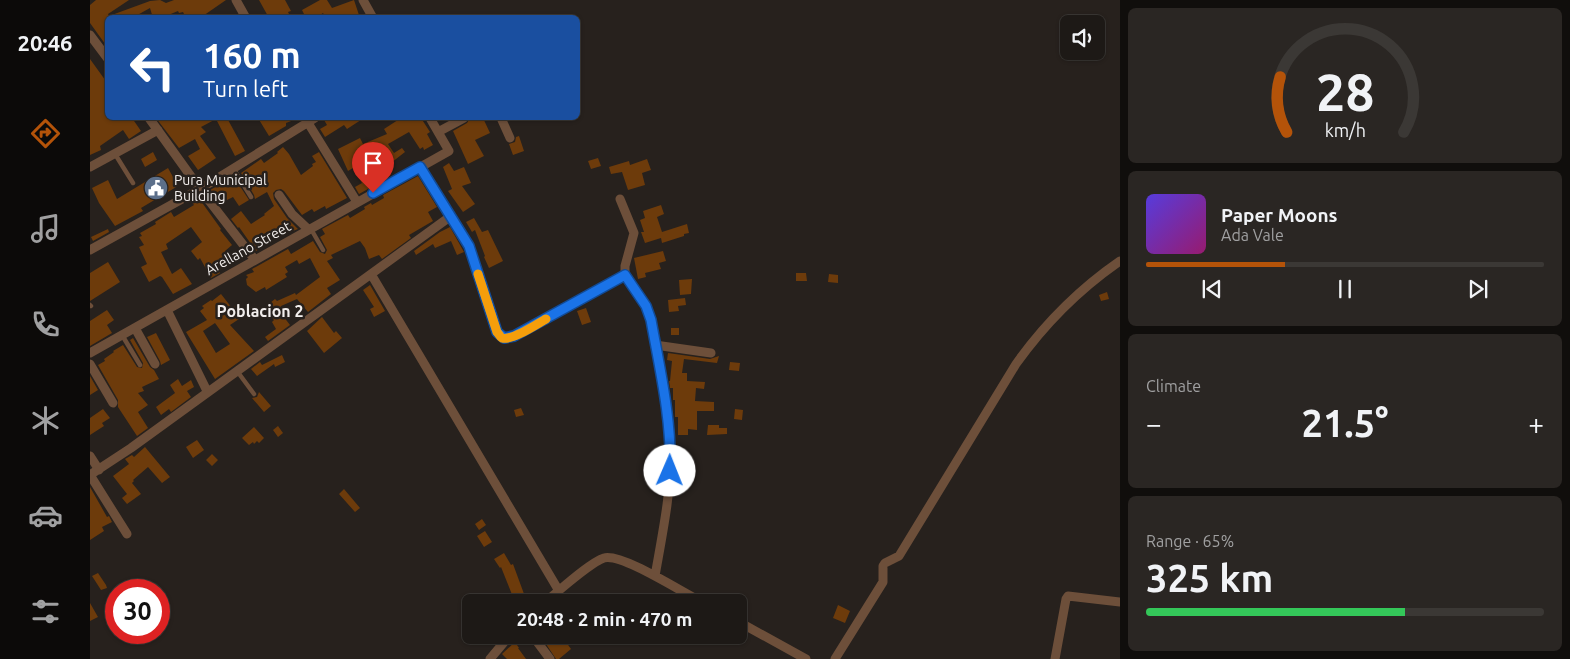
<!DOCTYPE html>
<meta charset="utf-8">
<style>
:root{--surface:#1d1916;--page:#2a2623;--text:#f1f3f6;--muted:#a0a0a1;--line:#3b3835;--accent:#b45309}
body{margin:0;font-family:Ubuntu,sans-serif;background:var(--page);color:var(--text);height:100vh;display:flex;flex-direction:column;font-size:19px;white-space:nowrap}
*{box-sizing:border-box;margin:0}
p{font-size:16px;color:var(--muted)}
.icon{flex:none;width:28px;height:28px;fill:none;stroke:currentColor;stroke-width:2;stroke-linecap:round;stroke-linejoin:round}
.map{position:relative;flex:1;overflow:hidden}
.panel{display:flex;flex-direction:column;gap:8px;padding:8px;background:#100e0c;width:450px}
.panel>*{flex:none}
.banner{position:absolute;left:15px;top:15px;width:475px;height:105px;border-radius:8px;box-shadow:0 1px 4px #0004,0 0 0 1px var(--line);background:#1a4fa0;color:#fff;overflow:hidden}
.tools{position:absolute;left:970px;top:15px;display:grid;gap:10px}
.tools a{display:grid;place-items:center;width:45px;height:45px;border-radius:8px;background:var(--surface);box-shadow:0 1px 4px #0004,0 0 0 1px var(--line);font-size:25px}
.speed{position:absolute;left:15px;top:579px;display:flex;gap:10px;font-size:25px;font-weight:700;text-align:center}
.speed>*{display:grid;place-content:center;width:65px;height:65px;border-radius:50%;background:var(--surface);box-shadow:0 1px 4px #0004,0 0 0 1px var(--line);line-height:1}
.speed .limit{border:8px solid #d22;background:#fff;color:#111}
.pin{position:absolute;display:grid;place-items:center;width:42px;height:42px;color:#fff;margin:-51px -21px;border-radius:50% 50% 50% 0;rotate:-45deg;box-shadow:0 0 5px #0007}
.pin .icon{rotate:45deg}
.me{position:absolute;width:55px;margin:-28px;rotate:1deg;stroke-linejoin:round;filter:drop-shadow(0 0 4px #0008)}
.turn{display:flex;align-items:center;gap:18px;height:105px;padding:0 15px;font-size:22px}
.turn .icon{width:65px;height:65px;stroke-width:2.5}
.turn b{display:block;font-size:35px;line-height:42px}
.big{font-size:38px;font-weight:700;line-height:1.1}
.panel .tile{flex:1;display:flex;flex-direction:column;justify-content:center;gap:8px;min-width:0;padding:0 18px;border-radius:8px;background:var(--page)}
.panel .dial{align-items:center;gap:0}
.dial svg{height:130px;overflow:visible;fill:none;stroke:var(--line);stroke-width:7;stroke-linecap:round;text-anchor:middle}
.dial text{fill:var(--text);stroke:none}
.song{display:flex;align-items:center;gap:15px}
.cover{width:60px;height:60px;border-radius:8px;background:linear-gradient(135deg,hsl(250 70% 55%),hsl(320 70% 35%))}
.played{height:5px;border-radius:2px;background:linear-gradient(90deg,var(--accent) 35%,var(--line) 35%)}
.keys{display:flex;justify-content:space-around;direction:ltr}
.heat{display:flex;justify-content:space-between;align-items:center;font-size:28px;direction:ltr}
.charge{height:8px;border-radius:4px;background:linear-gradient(90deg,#34c759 65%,var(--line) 0)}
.trip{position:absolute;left:372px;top:594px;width:285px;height:50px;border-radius:8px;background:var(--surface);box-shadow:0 1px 4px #0004,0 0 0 1px var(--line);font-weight:700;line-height:50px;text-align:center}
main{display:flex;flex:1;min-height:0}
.dock{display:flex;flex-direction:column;width:90px;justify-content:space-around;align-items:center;background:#0c0a09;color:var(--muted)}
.dock .icon{width:35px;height:35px}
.dock .on{color:var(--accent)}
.dock b{font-size:22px;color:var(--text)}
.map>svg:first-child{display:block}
.building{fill:#6d3b0b;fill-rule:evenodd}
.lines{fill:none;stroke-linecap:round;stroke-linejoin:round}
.lane{stroke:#6d4f3a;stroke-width:4.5}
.street{stroke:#6d4f3a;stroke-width:9}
.route-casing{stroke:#114b97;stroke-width:12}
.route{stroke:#1a73e8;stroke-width:9}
.slow{stroke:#f59e0b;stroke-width:9}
.labels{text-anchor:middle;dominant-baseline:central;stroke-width:5;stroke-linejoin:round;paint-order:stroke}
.poi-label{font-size:14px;fill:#f3efed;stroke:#27211d;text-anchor:start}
.street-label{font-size:14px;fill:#f3efed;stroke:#27211d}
.quarter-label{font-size:16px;font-weight:bold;fill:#f3efed;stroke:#27211d}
</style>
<main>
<nav class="dock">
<b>20:46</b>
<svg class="icon on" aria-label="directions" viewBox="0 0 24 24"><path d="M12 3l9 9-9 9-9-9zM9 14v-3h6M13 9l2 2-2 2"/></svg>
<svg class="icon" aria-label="music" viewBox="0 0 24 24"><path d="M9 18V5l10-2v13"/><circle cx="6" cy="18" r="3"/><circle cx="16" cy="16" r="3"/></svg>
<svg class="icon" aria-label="phone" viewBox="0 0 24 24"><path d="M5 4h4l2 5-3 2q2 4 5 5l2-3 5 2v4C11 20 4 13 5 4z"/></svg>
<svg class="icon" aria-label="climate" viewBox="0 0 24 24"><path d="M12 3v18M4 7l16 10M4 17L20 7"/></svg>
<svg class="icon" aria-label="car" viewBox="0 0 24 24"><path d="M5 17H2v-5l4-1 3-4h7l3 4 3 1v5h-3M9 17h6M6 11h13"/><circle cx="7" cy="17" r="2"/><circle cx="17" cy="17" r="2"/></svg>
<svg class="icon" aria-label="filters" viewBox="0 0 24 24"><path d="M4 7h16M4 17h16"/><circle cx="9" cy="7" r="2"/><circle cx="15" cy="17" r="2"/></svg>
</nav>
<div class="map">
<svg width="1030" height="659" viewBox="0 0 1030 659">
<rect width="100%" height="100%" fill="#27211d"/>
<path class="building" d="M6 0H39L18 14 19 16 60 1 70 0 76 3 84 0H136L110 18H96L93 12 89 13 88 11 71 18H63L60 8 42 18H18V48L0 23V5Z
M169 0H195L201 11 198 12 201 18H179Z
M230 0H237L242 8 264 0 270 18H236L233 13 226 18H216L212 10Z
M0 59 18 84V118H42L51 131 39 139 33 130 10 146 11 150 0 155Z
M66 118H88L90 121 96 118H137L155 151 145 156 126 119 111 127 116 132 110 136 126 158 108 170 98 156 110 149 105 139 89 148Z
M168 118H209L196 123V126L179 136Z
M238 118H274L257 129 254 125 235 137 230 129 237 125 234 120Z
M311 118 313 121 319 118H331L340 132 337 134 343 145 334 150 333 147 330 149 319 132 298 144 304 153 312 148 315 152 297 166 300 171 291 176 294 180 269 194 265 187 272 183 263 168 258 171 248 149 270 138 273 144 297 134 294 129ZM290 146 298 157 286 164 278 152Z
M380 118H393L400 133 385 140 394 156 378 164 363 131 377 123Z
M429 136 434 151 423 155 419 144 425 142 426 137Z
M193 147 199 154 211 175 223 166 222 164 226 162 222 156 229 152 257 198 236 209 235 206 224 212 222 209 212 215 194 191 191 189 186 190 183 193 184 199 197 218 208 229 197 233 193 229 177 240 178 243 166 251 149 227 148 228 141 219 151 211 161 224 175 215 174 214 184 206 177 192 165 199 164 195 151 173 171 159 174 163 188 153 187 152Z
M63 152 67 160 55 167 51 159Z
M508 158 511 166 501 169 498 161Z
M557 159 561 170 552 173 555 185 538 190 532 172 521 174 519 167 539 161 540 165Z
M359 163 364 171 374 167 381 183 372 186 385 204 373 212 358 191 362 189 353 167Z
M78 168 88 186 51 208 53 211 25 226 9 203 2 188 18 180 27 199Z
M328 176 347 207 338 212 343 221 319 235 321 238 292 259 289 255 279 259 275 248 270 241 241 255 243 258 237 261 250 280 237 288 241 294 218 312 207 299 191 306 194 310 190 312 200 325 178 341 175 337 186 329 182 322 184 320 178 313 184 308 180 303 185 299 187 301 205 293 206 295 230 277 220 258 209 264 207 260 195 267 198 272 195 274 197 277 176 290 175 287 166 292 157 285 156 279 158 277 156 275 164 272 162 269 198 249 201 254 223 241 230 252 235 254 237 250 230 237 235 234 232 229 258 215 260 218 275 209 274 207 281 203 282 205 294 198 293 195Z
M144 177 159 200 149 206 143 197 131 203 120 190Z
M108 197 131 229 130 230 142 245 135 251 142 261 128 270 130 273 121 278 110 258 108 260 101 251 112 242 101 227 76 244 78 249 71 252 82 274 91 268 102 284 83 294 72 277 70 276 59 282 51 267 57 264 49 247 54 245 49 237 52 236 50 233 66 224 65 222 81 212 84 217 104 205 101 201Z
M571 205 574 214 567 217 572 232 597 224 599 233 594 234V236L572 243 571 238 555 243 551 232H554L550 220 555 218 553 211Z
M384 218 392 232 398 230 413 261 399 268 394 257 395 256 385 230 382 232 376 222Z
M360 227 374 252 367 255 361 241 345 248 343 244 326 255 324 251 350 232Z
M18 229 19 232 3 241 1 237Z
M573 251 576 261 569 263 571 269 555 273 556 277 548 279 544 258Z
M18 262 30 282 0 301V273Z
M706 273H716L717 281H706Z
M739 274 748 275V283L738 282Z
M602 279 601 294 590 295 589 280Z
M280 285 295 311 284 317 280 309 284 307 273 290Z
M1017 292 1019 299 1011 301 1009 295Z
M131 294 142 308 147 304 155 315 140 325 164 351 125 379 96 332 117 320 110 311 114 308 112 306 121 300 122 301ZM125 323 140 344 126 353 113 331Z
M595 298 596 305 588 306 589 311 579 312 578 300Z
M496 308 501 322 492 325 487 311Z
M17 310 24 320 17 325 22 333 0 346V321Z
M232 317 244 333 246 331 252 338 234 353 217 331Z
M581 328H589V335H581Z
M66 333 80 360 71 365 70 361 57 337Z
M43 338 60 367 64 370 69 379 52 387 54 391 48 393 58 405 48 412 58 428 47 436 28 407V400L8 365 15 361 14 359 24 352 23 351 33 345 47 367 52 368 53 363 40 340Z
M578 353 620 359 629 356 627 363 594 359 592 373H597V381L615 382 614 389 606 388 605 401 624 402V411H607V430L598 429V435H588V417H585V400H583V388H580L579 381H580L582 361 577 360Z
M192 355 195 362 185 367 184 364 167 376 161 369 170 362 172 365Z
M640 362 650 363 649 371 639 370Z
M0 376 8 390 0 395Z
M88 379 92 386 101 380 104 387 97 391 101 397 81 412 79 409 71 415 66 407 85 393 80 385Z
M169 392 181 406 174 412 162 398 167 397Z
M431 408 434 415 426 417 424 410Z
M13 409 20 418 12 423 14 426 0 435V418Z
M645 409 653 410 652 420 644 419Z
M618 425H629V428H637V434L617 435Z
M188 426 193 433 188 437 183 430Z
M164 427 174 438 169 443 167 441 164 444 163 442 159 445 152 438Z
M107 440 114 450 103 458 96 447Z
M55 447 80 477 72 483 58 467 43 480 44 481 42 483 51 494 37 504 32 498 37 494 23 476 39 464 35 459 42 455 44 457Z
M122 454 128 460 122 466 116 460Z
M0 487 17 517 19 516 22 522 12 527 14 531 0 540Z
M254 489 270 508 265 512 249 494Z
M392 519 396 525 389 530 385 524Z
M395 531 402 542 394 547 387 536Z
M414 553 421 565 423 564 437 602H425L411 567 410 568 404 559Z
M8 573 16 585 17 588 11 590 2 576Z
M0 603 8 617 0 621Z
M748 605 760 611 755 623 743 618Z
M450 635H464L472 645 476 642 481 649 469 659H466Z
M425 642 429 648H428L436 659H417L412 654Z"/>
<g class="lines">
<path class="lane" d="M25 154 43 183
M143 168 161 197
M221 229 233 250
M0 305 1 306
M32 335 50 365
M147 371 164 394"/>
<path class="street" d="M146 0 156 18
M273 0 283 18
M0 35 18 59
M59 118 110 189 165 260
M215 118 267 202
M411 118 420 138
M348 132 374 118
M0 167 68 130
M330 167 379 246 407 332C412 340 416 338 424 336L535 275
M189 195 202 214 219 230
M530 199 544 233 535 266V275L556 306 561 320C569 363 580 408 581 452 581 493 572 536 565 576
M0 250 110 189 225 118
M281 274 469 591
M77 310 117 391
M45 328 65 364
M565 345 621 353
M0 353 359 151 340 118
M0 364 23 403
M0 456 9 470
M0 475 41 448 361 216
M0 475 37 534
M455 602C468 592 499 563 514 558 532 553 593 593 612 602
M649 622 716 659
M442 635 460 659
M400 659 415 641 424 635
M745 659 793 582V566L795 563 809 556 926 364C956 322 988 290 1030 261
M965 659 976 599 978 596 1030 602"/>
</g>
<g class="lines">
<g class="route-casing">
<path id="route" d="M283 193 330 167 379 246 407 332 414 338 424 336 535 275 556 306 561 320C570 370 582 421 580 471"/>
</g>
<use href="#route" class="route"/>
<path class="slow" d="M388 274 407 332C409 334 410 337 412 338 422 341 447 324 456 319"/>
</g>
<defs>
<g id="civic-disc" transform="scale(1.25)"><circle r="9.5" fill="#5c6f8a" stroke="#27211d"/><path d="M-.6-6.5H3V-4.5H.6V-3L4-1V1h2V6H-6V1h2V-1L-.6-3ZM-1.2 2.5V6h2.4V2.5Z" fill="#fff"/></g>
</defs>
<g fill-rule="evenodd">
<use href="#civic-disc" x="66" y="188"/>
</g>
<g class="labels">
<g class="poi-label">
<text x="84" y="180">Pura Municipal<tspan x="84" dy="16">Building</tspan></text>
</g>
<g class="street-label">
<text transform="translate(158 248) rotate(-29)">Arellano Street</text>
</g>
<g class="quarter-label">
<text x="170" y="311">Poblacion 2</text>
</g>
</g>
</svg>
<div class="tools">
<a><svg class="icon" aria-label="sound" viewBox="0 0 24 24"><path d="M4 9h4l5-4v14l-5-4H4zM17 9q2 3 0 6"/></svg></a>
</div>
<div class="speed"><div class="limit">30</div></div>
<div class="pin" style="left:283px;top:193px;background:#d93025"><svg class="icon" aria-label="arrive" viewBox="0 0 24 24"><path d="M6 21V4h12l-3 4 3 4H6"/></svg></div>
<svg class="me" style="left:580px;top:471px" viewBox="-20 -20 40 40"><circle r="19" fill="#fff"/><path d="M0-13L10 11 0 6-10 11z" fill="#1a73e8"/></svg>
<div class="trip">20:48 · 2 min · 470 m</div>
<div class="banner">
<div class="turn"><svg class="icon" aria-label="left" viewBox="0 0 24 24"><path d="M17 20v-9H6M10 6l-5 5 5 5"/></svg><div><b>160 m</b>Turn left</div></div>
</div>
</div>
<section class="panel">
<div class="tile dial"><svg viewBox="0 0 100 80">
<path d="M14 69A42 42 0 1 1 86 69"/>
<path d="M14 69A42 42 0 0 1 10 35" stroke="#b45309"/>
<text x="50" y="56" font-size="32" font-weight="700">28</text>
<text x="50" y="72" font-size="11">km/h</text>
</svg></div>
<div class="tile">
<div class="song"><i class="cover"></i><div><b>Paper Moons</b><p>Ada Vale</p></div></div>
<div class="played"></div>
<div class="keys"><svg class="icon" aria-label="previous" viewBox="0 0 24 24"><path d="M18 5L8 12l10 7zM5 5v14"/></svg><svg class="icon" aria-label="pause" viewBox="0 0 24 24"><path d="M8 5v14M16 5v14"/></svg><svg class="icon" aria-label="next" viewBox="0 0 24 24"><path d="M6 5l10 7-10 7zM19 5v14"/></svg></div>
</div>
<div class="tile"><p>Climate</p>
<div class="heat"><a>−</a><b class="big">21.5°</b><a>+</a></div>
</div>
<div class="tile"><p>Range · 65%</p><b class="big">325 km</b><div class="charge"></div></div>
</section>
</main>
